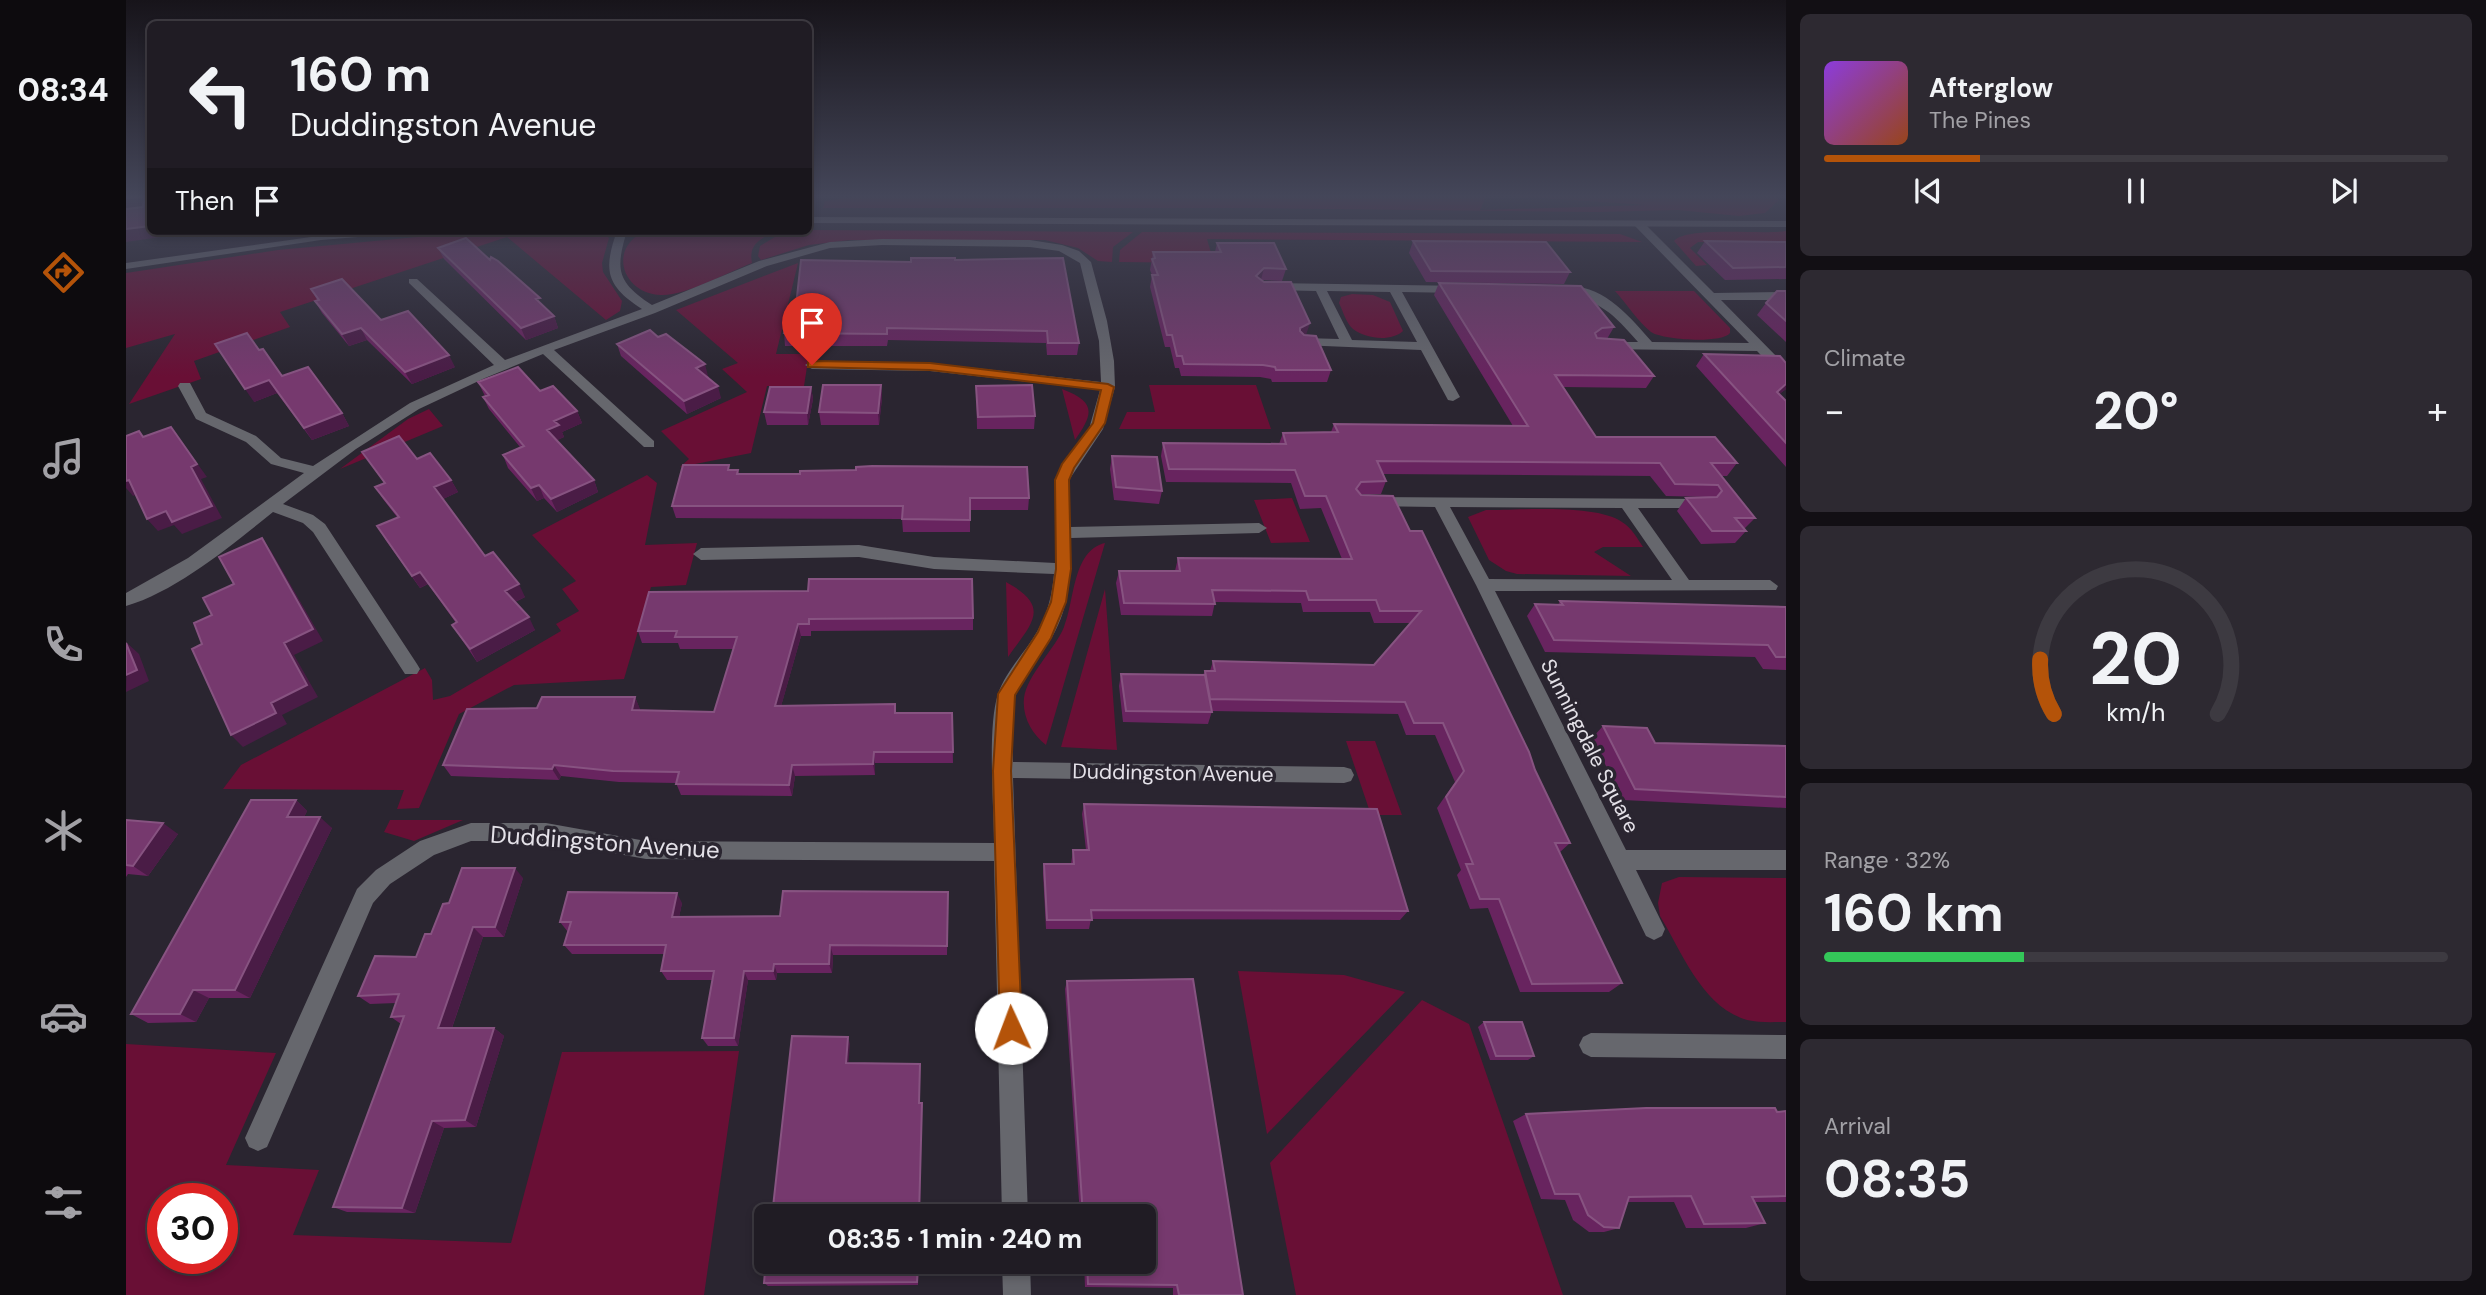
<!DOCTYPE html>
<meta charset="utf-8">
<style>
:root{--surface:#201c24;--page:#2d2931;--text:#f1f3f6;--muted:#a2a1a6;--line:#3d3a41;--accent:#b45309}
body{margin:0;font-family:"DM Sans",sans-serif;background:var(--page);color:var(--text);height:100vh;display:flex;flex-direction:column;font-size:26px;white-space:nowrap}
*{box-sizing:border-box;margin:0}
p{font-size:23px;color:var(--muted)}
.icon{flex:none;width:38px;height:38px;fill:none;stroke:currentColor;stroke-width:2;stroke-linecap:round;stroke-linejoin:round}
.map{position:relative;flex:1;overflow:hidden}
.details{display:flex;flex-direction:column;gap:14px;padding:14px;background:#120f14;width:700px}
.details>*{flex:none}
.hud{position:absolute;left:21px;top:21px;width:665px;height:214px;border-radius:10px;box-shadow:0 4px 10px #0003,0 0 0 2px var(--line);background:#201c24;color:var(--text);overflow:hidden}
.speed{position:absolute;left:21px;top:1183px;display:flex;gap:14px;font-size:35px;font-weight:700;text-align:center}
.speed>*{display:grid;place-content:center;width:91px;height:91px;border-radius:50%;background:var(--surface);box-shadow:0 4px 10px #0003,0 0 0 2px var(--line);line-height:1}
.speed .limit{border:10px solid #d22;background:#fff;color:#111}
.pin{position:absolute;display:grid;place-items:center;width:60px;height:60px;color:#fff;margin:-72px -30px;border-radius:50% 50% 50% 0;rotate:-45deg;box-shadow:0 0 7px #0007}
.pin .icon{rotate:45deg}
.me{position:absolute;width:77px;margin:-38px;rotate:358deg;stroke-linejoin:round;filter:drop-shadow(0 0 5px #0008)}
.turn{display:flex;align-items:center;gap:24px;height:147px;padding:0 28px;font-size:32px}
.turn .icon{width:91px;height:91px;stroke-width:2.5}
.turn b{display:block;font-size:49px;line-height:60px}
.then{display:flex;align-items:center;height:66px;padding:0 28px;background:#0003;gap:14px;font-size:26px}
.big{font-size:52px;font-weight:700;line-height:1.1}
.details .tile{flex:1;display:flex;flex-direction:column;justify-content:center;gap:10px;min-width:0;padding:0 24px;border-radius:10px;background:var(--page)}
.details .dial{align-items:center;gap:0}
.dial svg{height:182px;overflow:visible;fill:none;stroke:var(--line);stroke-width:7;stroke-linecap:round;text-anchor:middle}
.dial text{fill:var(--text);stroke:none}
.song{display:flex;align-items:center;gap:21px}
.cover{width:84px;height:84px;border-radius:10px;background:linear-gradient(135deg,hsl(270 70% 55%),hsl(20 70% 35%))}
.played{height:7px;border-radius:4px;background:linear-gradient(90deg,var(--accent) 25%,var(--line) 25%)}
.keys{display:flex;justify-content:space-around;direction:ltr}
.heat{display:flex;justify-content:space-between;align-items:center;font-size:38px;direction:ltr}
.charge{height:10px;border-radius:5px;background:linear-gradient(90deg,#34c759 32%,var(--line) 0)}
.trip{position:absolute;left:628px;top:1204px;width:402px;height:70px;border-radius:10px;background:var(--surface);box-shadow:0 4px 10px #0003,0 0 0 2px var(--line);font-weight:700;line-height:70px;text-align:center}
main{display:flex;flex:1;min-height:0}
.tab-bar{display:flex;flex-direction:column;width:126px;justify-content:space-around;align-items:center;background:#0d0b0e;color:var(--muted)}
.tab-bar .icon{width:49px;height:49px}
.tab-bar .on{color:var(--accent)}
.tab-bar b{font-size:32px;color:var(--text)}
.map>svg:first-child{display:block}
.green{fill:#690f35;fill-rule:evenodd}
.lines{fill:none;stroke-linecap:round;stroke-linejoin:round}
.minor{fill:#66676d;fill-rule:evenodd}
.tertiary{fill:#66676d;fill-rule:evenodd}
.wall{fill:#68245f}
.shaded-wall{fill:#4a1c46}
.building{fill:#76396e;stroke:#875381;stroke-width:2}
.route{fill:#b45309;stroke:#753606;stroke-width:2}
.labels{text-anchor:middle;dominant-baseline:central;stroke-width:7;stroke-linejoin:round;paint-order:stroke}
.street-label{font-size:21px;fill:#e4e1e8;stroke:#2a2530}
.near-street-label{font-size:24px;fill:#e4e1e8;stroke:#2a2530}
</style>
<main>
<nav class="tab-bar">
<b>08:34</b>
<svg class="icon on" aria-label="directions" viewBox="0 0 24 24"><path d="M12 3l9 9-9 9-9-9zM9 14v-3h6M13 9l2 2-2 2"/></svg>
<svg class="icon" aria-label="music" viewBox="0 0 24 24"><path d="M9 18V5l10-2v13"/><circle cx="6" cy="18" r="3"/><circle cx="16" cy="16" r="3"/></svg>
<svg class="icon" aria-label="phone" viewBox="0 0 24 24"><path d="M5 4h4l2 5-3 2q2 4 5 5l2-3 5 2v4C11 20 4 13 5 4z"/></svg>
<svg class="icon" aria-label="climate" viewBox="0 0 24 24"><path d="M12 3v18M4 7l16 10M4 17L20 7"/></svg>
<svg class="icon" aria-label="car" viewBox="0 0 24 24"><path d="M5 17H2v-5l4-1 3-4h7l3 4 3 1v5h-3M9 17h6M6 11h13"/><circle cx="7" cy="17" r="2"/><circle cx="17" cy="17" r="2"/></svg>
<svg class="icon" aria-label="filters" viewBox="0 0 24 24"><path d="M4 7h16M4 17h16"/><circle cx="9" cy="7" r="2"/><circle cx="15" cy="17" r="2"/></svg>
</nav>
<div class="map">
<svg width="1660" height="1295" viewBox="0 0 1660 1295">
<rect width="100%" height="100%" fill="#2a2530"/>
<path class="green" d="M732 196H1360L1354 210 1521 205 1385 196H1651L1653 200 1639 213 1613 216 1552 210 1471 212 1127 208H697L699 201Z
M356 231H475L483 238 476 263 477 272 496 301 494 311 480 320 381 237 154 312 164 327 68 361 75 379 3 404 49 334 0 348V273L152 250Z
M520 231H649C635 239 622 244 626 263 602 272 560 296 535 295 496 294 481 247 520 231Z
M659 231 683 230 1007 232 987 247 986 262 972 261 952 248 919 240H724L683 245 635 260 632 256 634 246Z
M1660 231V243L1572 242 1564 248 1581 265 1570 266 1548 241C1561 226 1637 235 1660 231Z
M1016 232 1494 234 1516 242 1081 239 1088 263 993 262 994 250Z
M672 263 650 354H683L678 386H641L625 453 554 467 563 459 535 431 621 392 596 369 612 363 550 310Z
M1489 291H1568L1604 328V333C1596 344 1537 340 1525 332 1512 322 1500 303 1489 291Z
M1226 294 1247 295 1264 302 1277 331C1265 342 1240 339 1227 329 1220 323 1217 311 1213 303L1215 297Z
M1023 385H1130L1145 429H993L1001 412H1029Z
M936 389C970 402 968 413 949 440Z
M303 409 317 426 214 469 282 419Z
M521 475 531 483 519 545 571 543 560 585 525 587 498 679 388 685 333 714 293 808 271 809 278 790 97 789 115 765 299 668 306 680 307 700 324 696 435 631 430 624 453 611 436 589 450 581 406 535Z
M1166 498 1184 542 1145 543 1128 500Z
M1360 510C1393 510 1471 504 1496 522 1506 528 1511 538 1517 547H1477L1468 552 1505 576 1391 574 1380 571 1363 560 1342 517Z
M979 543 920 745C906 734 896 717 898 698 901 675 929 649 938 627 949 601 946 551 979 543Z
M880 582C926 607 906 623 882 657Z
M979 589 991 750 935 747Z
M1220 741H1249L1276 815H1245Z
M264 820H337L288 841 258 832Z
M1553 877 1660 878V1022C1647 1022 1634 1023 1621 1020 1576 1007 1556 952 1534 916L1532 903 1536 883Z
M1112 971 1218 975 1279 992 1141 1134Z
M1296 1000 1343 1024 1437 1295H1170L1144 1163Z
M0 1044 150 1053 100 1165 193 1170 167 1235 385 1243 436 1052 613 1051 578 1295H0ZM37 1199H96V1258H37Z"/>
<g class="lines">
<path class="minor" d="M1509 222H1517L1588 293 1660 292V300H1595L1660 366V377L1655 376 1631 351 1477 349 1475 346 1481 342H1512C1487 313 1474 301 1436 293V287C1475 281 1504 317 1526 342L1623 343 1509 226Z
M491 231H501C489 270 491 282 526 305L633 261 704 242 756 239 904 240 936 245 953 251 965 262 981 321 988 361 989 387 977 429 943 480 944 527 1133 523 1141 528 1133 533 945 538C945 574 944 606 926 637 915 656 899 672 891 692 883 713 887 740 887 762L1218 767 1225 769 1228 775 1225 781 1218 783 887 778 902 1216H876L868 861 520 859 420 841H345L308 855 264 884 247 903 141 1147 132 1151 123 1147 119 1138 123 1129 231 889 250 870 294 841 345 823H420L520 841 868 843C868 804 861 727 872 694 880 670 900 652 912 630 922 612 926 595 928 574L808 569 733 557 575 560 567 554 575 548 733 545 808 557 929 563V480L963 429 974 390 804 371 686 369 679 365 686 361 804 363 975 382 973 341 954 263 933 251 904 247 756 245 704 248 641 266 529 313 428 350 528 441V447H518L417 354 359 378 293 409 230 449 157 504 187 515 199 524 291 664 294 669 291 674H279L187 532 177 523 147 512C106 545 51 591 0 606V593L62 558 178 473 145 464 120 442 70 419 52 386 54 383H64L80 413 130 436 155 458 187 466 284 403 368 365 283 283V279H291L379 360 516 309C480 286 477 270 491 231Z
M1146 283 1339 286V292L1335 293 1276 292 1334 397 1327 401 1322 400 1295 350 1174 345 1172 342 1178 338 1213 339 1190 291 1142 290 1140 287ZM1201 291 1264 292 1291 342 1226 340Z
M1246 497 1580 499 1583 503 1580 507 1575 508H1512L1563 580H1644L1652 586 1650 590 1369 591 1500 850H1660V870H1510L1539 929 1536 936 1528 940 1520 936 1350 585 1309 507 1241 506 1238 502ZM1324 507 1496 508 1546 580 1363 579Z
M1465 1033 1660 1035V1059L1465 1057 1457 1053 1453 1045 1457 1037Z
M876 1262H904L905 1295H877Z"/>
<path class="tertiary" d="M682 217 1660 221V227L682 223Z
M228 231H273L268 234 195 240 0 269V263Z"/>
</g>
<path class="wall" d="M1287 241 1444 272 1438 284 1300 282 1283 253Z
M1579 241 1660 242V279L1599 280 1571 253Z
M1091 243 1160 269 1156 281 1136 280 1180 335 1205 370 1201 382H1146L1145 379 1134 377 1055 376 1053 368H1049L1044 347H1039L1024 287 1026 275 1024 270 1027 252H1089Z
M312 248 364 260 428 316 432 328 400 340 318 259Z
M829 260 953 343 951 355H921L920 343 762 340 761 346H659L658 333 670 306 785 262Z
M1313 283 1488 327 1481 339 1528 376 1520 388 1437 387 1470 437 1611 463 1601 476H1595L1629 518 1618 529 1620 531 1609 543 1575 544 1551 511 1560 498 1582 497 1540 496 1524 476 1257 474 1260 481 1255 494H1235L1284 531 1409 770 1444 843 1434 852 1496 983 1483 992H1394L1362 908 1344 909 1331 875 1335 870 1311 808 1329 782 1309 735H1280L1272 714 1086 711 1082 724 997 722 993 686 995 674 1077 675 1079 671H1084L1087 661 1248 665 1285 623H1248L1244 612H1177L1175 603 1089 602 1086 616 995 615 990 583 993 571H1049L1052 558 1216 559 1195 508 1174 509 1165 483 1040 482 1035 456 1037 443 1153 444 1157 433 1205 432 1208 424 1387 426 1308 295Z
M185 289 255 320 329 367 286 384 241 340 223 346 196 313 189 301 191 300Z
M1660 291V342L1631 315 1640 303Z
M491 344 582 376 595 398 561 414 495 356Z
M133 350 156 376 216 413 223 426 186 440 151 393 128 402Z
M1578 354 1660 363V389L1653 394 1660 401V467L1570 366Z
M352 382 414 391 451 411 456 423 436 432 438 437 431 440 468 480 472 492 431 512 418 498 411 501 382 468 377 455 394 447 363 409 357 397 359 396Z
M755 385 756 398 753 425H695L693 412Z
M850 386 909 416 908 429H851Z
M685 387 687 399 682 425H641L638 412Z
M236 452 291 459 325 480 332 492 317 499 359 556 399 597 389 602 409 630 351 662 326 625 330 623 302 584 294 588 259 539 271 517 257 499 249 487 258 483Z
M986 456 1036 491 1033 504 988 500 984 469Z
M604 470H612L613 474 903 498 902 510H844V532H777L776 519 550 518 546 506Z
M523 592 847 618V630L685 631V636H675L655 706 770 713H826L827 763H749V775L669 776 666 796 555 795 550 783 493 782 435 776 433 780 325 776 317 765 411 708 509 697 514 710 588 712 607 649H554L552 643H516L512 631Z
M1434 601 1660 607V670L1637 669 1629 657 1419 652 1401 616 1409 604 1432 605Z
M1477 726 1529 743 1659 746 1660 745V808L1497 800 1466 738Z
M170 800 181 811 178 817 206 828 124 998H83L70 1022 22 1023 5 1014Z
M958 804 1282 911 1274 920 965 919 963 929H920L917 873 918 864H945L947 850H960L956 814Z
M0 820 52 834 22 876 2 874 0 877Z
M397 878 378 937H357L326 1028H368L378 1036 350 1127 318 1128 289 1213 221 1212 207 1207 275 1024 265 1017 270 1003 244 1004 232 996 290 957 305 934Z
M822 892 821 955H707L706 973H651L650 980H622L612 1046H582L576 1038 586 980H541L535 971 538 954H446L438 945 442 932 434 922 556 903 553 917 654 916Z
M941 981 1117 1295H1047V1288L959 1287 958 1262H1018V1216H954L939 989Z
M1358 1022 1408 1056 1402 1060H1364L1352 1027Z
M1660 1111V1202H1628L1639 1223 1620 1228H1560L1548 1202H1501L1493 1228 1478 1232H1463L1447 1220 1439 1200 1415 1199 1387 1121 1400 1114Z
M793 1262 792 1285 642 1286 638 1283Z"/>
<path class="shaded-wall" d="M18 197 24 206 0 210V198Z
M24 226V231H76L0 242V229Z
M1138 268 1135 280 1130 276Z
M428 316 432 328 400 340 395 328Z
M1184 323 1180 335 1171 340 1174 328Z
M235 328 241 340 223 346 216 334Z
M323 355 329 367 286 384 279 372Z
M579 364 582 376 573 380 570 368Z
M143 380 151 393 128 402 119 389Z
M1660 384V389L1641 404 1651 392Z
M755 385 756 398 753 425 752 413Z
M592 386 595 398 561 414 558 401Z
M685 387 687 399 682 425 681 413Z
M451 411 456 423 436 432 438 437 426 443 421 430 428 421Z
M216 413 223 426 186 440 178 428Z
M45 427 81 477 75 479 96 518 56 534 48 525 32 531 21 519 65 467Z
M3 480 14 493 7 496 0 488V481Z
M325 480 332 492 315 500 308 487Z
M468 480 472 492 431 512 425 499Z
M413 485 418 498 411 501 405 488Z
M136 538 145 551 197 641 168 655 192 697 156 715 161 724 117 747 105 735 145 703 158 643Z
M294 572 302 584 294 588 286 576Z
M393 584 399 597 385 604 379 591Z
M403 617 409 630 351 662 344 649Z
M672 624 675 636 652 717 649 706Z
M1 643 13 654 23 681 0 692Z
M509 697 514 709 511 722 506 710Z
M748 752 749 763V775L747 764Z
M428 765 435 776 433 780 426 769Z
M666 765 669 776 666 796 663 785Z
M170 800 181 811 173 828 161 817Z
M194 817 206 828 124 998 109 990Z
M37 823 52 834 22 876 7 866Z
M389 868 397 878 378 937 369 927Z
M551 893 556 903 551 927 546 917Z
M347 927 357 937 323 1036 312 1028Z
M704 945 707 955 706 973 703 964Z
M648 964 651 973 650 980 647 971Z
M618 971 622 980 612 1046 608 1038Z
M67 990 83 998 70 1022 54 1014Z
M368 1028 378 1036 350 1127 339 1120Z
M722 1037 724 1044 722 1069 720 1063Z
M796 1103 794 1216H793Z
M306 1121 318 1128 289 1213 276 1208Z"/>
<path class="building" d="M0 196H24V226L0 229V209L17 207 18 197 0 198Z
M340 238 364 260 365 257 372 261 414 298 410 299 428 316 395 328 312 248Z
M1287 241 1420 242 1444 272 1305 271Z
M1579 241 1660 242V267L1607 268Z
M1091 243H1148L1160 269 1138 268 1130 276 1138 282H1165L1184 323 1174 328V331L1178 335 1190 336 1205 370H1150L1149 367 1137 365 1058 364 1056 356H1051L1046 335H1041L1026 275H1032L1026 259 1029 258 1027 252H1095Z
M785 258H829V260L937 258 953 343H922L921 331 761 328V334L658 333 663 306H670L675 260 785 262Z
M216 279 255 320 282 311 323 355 279 372 235 328 216 334 189 301 193 300 185 289Z
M1313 283 1455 286 1488 327 1476 328 1469 333 1471 338 1498 340 1528 376 1429 375 1470 437H1589L1611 463H1585L1629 518H1609L1620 531H1586L1560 498 1591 497 1596 491 1592 485 1549 484 1534 463 1251 461 1260 481 1235 482 1230 489 1235 495 1267 496 1284 531H1296L1403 752 1409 770 1444 843H1429L1496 983 1406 984 1373 899H1354L1340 864H1347L1320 797 1338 771 1317 723H1288L1279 702 1084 699 1079 671H1089L1087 661 1248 665 1295 611H1254L1250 600H1183L1180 591 1086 590 1089 604 998 603 993 571H1054L1052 558 1226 559 1200 496H1179L1169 470 1043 469 1037 443 1160 444 1157 433 1212 432 1208 424 1402 426Z
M1651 291H1660V321L1640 303Z
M524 330 532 337 540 334 579 364 570 368 592 386 558 401 491 344Z
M121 333 133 350 137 349 156 376 182 367 216 413 178 428 143 380 119 389 89 344Z
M1578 354 1654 356 1660 363V384L1651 392 1660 401V443Z
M392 367 414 391 427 386 451 411 428 421 433 425 421 430 468 480 425 499 413 485 405 488 377 455 398 446 357 397 363 395 352 382Z
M697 385H755L752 413 693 412Z
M906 385 909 416 852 417 850 386Z
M644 387H685L681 413 638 412Z
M45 427 71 464 65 467 86 506 46 522 40 511 21 519 3 480 0 481V436L13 431 17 437Z
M273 436 291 459 304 453 325 480 308 487 359 556 367 552 393 584 379 591 403 617 344 649 326 625 331 622 294 572 286 576 251 526 273 517 249 487 259 483 236 452Z
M986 456 1031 457 1036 491 990 487Z
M557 465H603L602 470H612L611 474H674V471L730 470V467L746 466 901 467 903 498H844V520L776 519 777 506H546Z
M136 538 187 629 158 643 181 685 145 703 150 713 105 735 66 649 76 644 68 623 86 615 77 598 108 584 93 557Z
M683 579H846L847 618 683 619V624H672L649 706 769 704V713H826L827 752H748L747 764 666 765 663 785 550 784 553 772 487 771 428 765 426 769 317 765 341 709 411 708 416 697H509L506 710 588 712 611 637H549L551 631H512L523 592 682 591Z
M1434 601 1660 607V657H1650L1642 645 1428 640 1409 604 1437 605Z
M0 643 11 670 0 675Z
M995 674 1079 675 1086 712 1000 711Z
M1477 726 1521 728 1529 743 1660 746V797L1509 789Z
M125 800H170L161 817H194L109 990H67L54 1014H5Z
M958 804 1251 809 1282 911 965 910 966 920H921L918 864H948L947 850H963Z
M0 820 37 823 7 866 0 865Z
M336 868H389L369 927H347L312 1028H368L339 1120 306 1121 276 1208 207 1207 278 1016 265 1017 273 994 232 996 249 956 290 957 299 934H305L317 904 323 903Z
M657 891 822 892 821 946 704 945 703 964H648L647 971H618L608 1038H576L588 971H535L540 945H438L445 922H434L442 892 551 893 546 917 654 916Z
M1067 979 1117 1295H1053L1051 1285 962 1284 961 1262H1018V1216H957L941 981Z
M1358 1022H1396L1408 1056H1370Z
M666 1036 722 1037 720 1063 794 1064 793 1103H796L793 1216H646Z
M1520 1108H1649L1651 1112 1660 1111V1196L1626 1197 1639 1223 1578 1224 1565 1196 1503 1197 1493 1228 1478 1227 1462 1215 1453 1194H1429L1400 1114Z
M640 1260V1262H792L791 1282 638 1283Z"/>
<linearGradient id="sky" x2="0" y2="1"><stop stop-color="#17141a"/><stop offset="0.52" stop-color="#444659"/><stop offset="1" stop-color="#444659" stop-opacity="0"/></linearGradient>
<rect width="1660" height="377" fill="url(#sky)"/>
<path class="route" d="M686 361 804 363 982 384 988 387 979 423 948 468 943 480 945 569 940 602 925 638 889 695 885 771 896 1028 893 1036 885 1039 877 1036 874 1028 867 771 872 694 912 632 925 602 930 569 929 480 936 464 967 423 975 390 804 370 682 367V362Z"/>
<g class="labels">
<g class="street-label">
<text transform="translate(1464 746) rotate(63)">Sunningdale Square</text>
<text transform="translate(1047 773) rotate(1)">Duddingston Avenue</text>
</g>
<g class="near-street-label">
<text transform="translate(479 842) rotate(4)">Duddingston Avenue</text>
</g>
</g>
</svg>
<div class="speed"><div class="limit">30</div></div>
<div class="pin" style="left:686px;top:365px;background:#d93025"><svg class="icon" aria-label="arrive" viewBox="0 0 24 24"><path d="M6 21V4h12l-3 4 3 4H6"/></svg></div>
<svg class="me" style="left:885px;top:1028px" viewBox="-20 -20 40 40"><circle r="19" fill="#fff"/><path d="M0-13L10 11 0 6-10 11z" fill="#b45309"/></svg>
<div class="trip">08:35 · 1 min · 240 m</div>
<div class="hud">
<div class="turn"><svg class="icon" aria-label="left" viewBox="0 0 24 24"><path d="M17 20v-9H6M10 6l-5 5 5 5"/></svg><div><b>160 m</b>Duddingston Avenue</div></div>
<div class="then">Then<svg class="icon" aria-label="arrive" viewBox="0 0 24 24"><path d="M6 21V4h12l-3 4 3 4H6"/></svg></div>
</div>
</div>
<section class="details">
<div class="tile">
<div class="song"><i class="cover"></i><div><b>Afterglow</b><p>The Pines</p></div></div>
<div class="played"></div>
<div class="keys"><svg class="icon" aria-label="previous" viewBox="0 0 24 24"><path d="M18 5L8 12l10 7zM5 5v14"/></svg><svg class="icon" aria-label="pause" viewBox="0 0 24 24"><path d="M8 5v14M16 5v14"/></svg><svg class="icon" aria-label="next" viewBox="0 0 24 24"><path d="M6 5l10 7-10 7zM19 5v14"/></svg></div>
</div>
<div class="tile"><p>Climate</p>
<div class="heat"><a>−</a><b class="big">20°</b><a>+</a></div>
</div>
<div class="tile dial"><svg viewBox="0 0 100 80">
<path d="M14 69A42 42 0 1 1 86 69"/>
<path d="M14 69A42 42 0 0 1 8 45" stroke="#b45309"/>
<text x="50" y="56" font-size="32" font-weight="700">20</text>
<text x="50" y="72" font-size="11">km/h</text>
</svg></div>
<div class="tile"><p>Range · 32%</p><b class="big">160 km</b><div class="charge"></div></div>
<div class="tile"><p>Arrival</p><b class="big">08:35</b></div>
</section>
</main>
